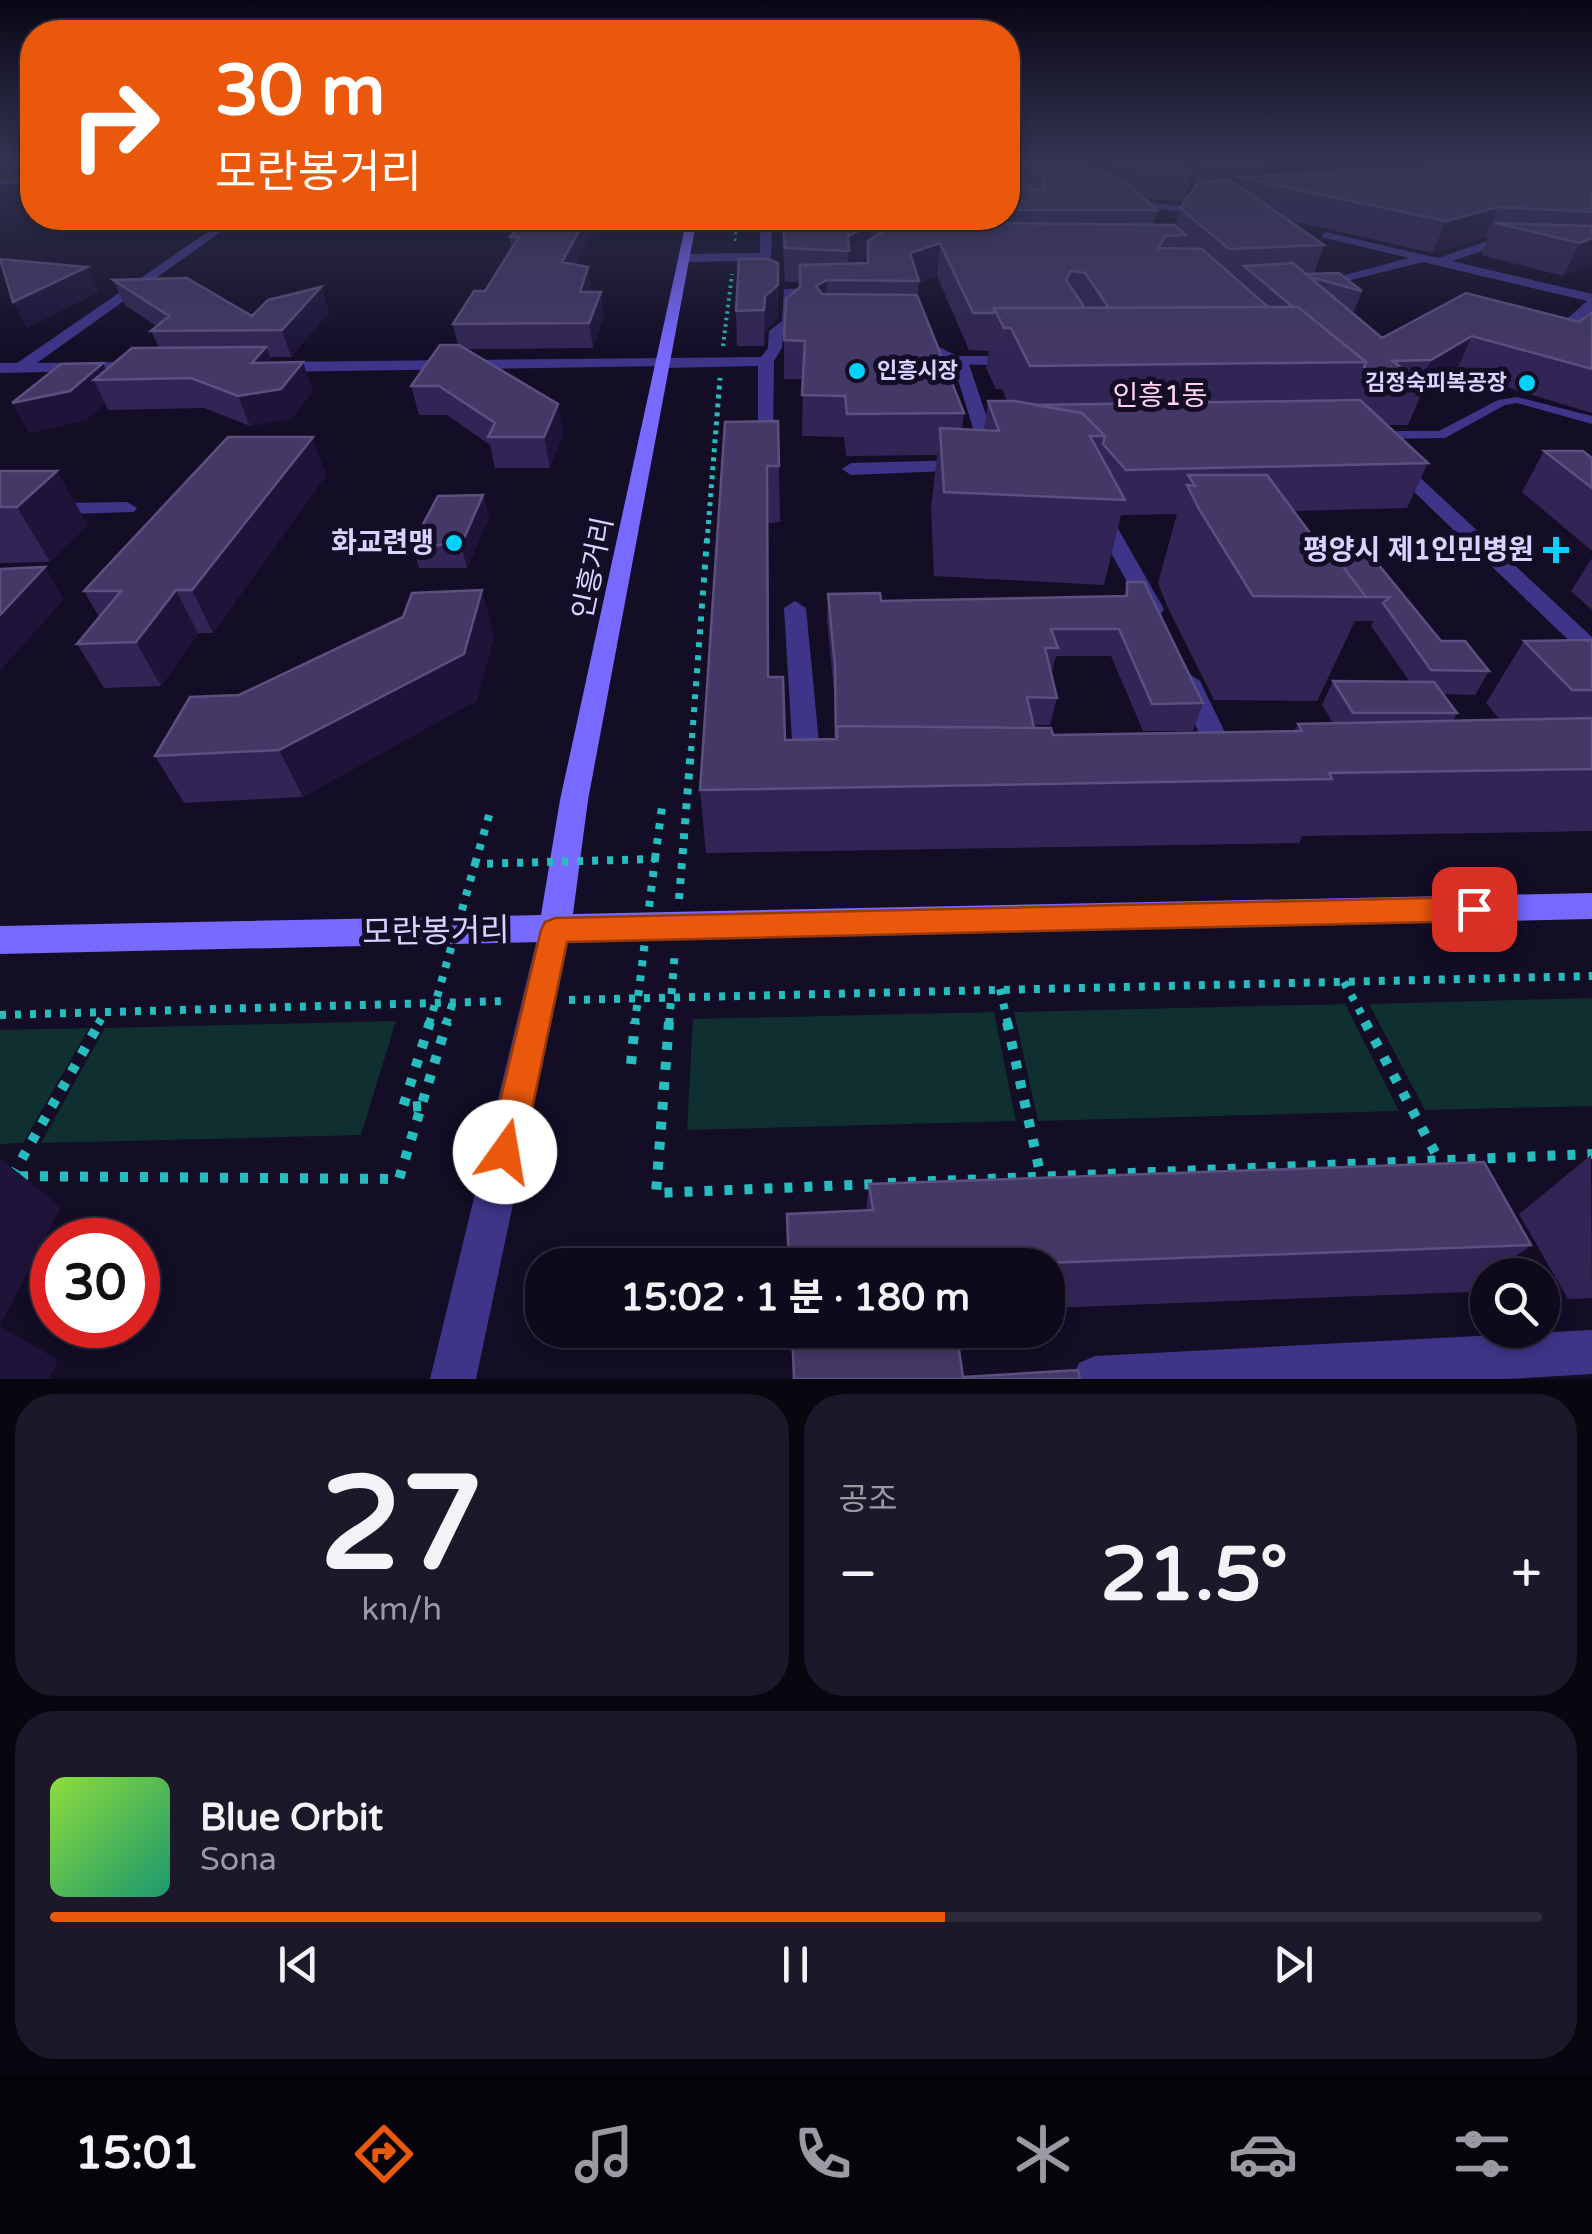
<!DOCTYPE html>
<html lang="ko">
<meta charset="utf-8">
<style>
:root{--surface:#0e0a1c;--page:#1c1829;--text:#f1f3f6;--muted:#9b9aa3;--line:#2e2b3b;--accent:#ea580c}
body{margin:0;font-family:"Varela Round","Noto Sans KR",sans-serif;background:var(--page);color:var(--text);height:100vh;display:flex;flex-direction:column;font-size:38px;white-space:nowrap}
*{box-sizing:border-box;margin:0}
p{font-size:32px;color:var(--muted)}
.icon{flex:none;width:55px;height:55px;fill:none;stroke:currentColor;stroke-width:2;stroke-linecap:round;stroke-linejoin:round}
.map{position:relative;height:1379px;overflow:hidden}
.panel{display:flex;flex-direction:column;gap:15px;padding:15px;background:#08060f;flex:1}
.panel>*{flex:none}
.banner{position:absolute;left:20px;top:20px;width:1000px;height:210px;border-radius:40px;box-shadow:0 5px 15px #0003,0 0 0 2px var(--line);background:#ea580c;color:#fff;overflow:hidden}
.buttons{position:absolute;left:1470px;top:1258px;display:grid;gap:20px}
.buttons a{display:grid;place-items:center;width:90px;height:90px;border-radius:50%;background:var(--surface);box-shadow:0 5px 15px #0003,0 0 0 2px var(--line);font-size:50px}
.speed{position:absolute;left:30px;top:1218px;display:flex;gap:20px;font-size:50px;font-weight:700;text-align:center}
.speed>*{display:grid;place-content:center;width:130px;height:130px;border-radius:50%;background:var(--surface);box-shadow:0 5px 15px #0003,0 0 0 2px var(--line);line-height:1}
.speed .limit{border:15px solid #d22;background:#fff;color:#111}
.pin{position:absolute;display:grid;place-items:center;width:85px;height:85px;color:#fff;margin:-42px;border-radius:20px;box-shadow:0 5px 15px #0006}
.me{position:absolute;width:110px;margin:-55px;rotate:13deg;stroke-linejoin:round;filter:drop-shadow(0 0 8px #0008)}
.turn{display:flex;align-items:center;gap:35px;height:210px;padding:0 30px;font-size:45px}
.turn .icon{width:130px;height:130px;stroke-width:2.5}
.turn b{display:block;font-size:70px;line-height:85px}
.big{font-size:75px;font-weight:700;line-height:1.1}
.panel .widget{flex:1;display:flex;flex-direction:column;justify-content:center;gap:15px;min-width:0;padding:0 35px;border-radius:40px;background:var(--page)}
.panel .dial{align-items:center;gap:0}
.dial b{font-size:130px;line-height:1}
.song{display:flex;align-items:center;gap:30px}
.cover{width:120px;height:120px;border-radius:15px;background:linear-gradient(135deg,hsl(90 70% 55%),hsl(160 70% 35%))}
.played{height:10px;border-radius:5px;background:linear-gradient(90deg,var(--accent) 60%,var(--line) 60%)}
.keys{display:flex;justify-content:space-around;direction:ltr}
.heat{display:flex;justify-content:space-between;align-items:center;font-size:55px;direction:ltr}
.panel .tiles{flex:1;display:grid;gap:15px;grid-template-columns:1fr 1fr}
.widget:last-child{grid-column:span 2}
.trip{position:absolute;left:525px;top:1248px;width:540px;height:100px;border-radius:40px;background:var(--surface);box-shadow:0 5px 15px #0003,0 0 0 2px var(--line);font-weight:700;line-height:100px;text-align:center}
.menu{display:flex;height:160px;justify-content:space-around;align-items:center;background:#06040b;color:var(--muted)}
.menu .icon{width:70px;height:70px}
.menu .on{color:var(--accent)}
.menu b{font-size:45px;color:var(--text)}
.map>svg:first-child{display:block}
.green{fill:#102f30}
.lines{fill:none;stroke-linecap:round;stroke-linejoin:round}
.path-far5{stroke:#27bcbe;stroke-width:2.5;stroke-dasharray:2.5 4;stroke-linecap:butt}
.path-far4{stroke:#27bcbe;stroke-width:4;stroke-dasharray:2.5 4;stroke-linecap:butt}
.path-far3{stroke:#27bcbe;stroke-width:5;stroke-dasharray:4 5;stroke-linecap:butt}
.path-far2{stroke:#27bcbe;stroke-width:6;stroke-dasharray:5 8;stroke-linecap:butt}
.path-far1{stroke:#27bcbe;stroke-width:8;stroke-dasharray:6 9;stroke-linecap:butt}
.path{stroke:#27bcbe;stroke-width:10;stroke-dasharray:8 12;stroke-linecap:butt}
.service{fill:#3e3588;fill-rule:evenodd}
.minor{fill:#3e3588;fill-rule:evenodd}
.tertiary{fill:#3e3588;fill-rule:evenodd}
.secondary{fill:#7869ff;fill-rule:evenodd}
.path-bridge{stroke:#27bcbe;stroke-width:8;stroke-dasharray:6 9;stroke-linecap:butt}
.wall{fill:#322555;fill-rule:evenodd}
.shaded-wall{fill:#1e143a}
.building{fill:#443867;stroke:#5b507f;stroke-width:2.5}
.route{fill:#ea580c;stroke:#983908;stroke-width:2.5}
.poi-dot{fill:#00d1fd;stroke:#130d26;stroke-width:4}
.labels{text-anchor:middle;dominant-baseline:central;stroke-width:10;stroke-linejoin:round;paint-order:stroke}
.far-poi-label{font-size:22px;font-weight:bold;fill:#dad2ff;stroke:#130d26;text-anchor:start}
.far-quarter-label{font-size:28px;fill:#ffd4ec;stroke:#130d26}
.poi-label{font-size:28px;font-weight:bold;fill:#dad2ff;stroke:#130d26;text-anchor:end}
.street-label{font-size:28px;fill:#dad2ff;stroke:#130d26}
.near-street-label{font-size:32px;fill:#dad2ff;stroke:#130d26}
</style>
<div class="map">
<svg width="1592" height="1379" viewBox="0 0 1592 1379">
<rect width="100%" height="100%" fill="#130d26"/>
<path class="green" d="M1592 998V1106L1425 1110 1369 1004Z
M1345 1004 1399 1111 1038 1121 1014 1012Z
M994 1012 1016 1121 687 1130 693 1019Z
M396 1021 361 1135 41 1143 105 1028Z
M89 1028 23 1143 0 1144V1030Z"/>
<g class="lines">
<path class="path-far5" d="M735 241 737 218"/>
<path class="path-far4" d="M723 346 732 274"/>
<path class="path-far3" d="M707 542 720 378"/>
<path class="path-far2" d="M691 751 707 539"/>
<path class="path-far1" d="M655 859 662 807
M475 864 490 812
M679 899 691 749
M1344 982 1367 1024
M1000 989 1008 1024
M569 1000 1592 976
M0 1015 506 1001
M98 1024 105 1013
M429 1024 433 1011
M446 1024 453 1002
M635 1024 636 1014
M669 1024 675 951"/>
<path class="path" d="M669 1022 656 1193 876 1184
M1007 1022 1041 1177
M1365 1022 1439 1160
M631 1064 635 1022
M421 1106 403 1107 430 1022
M0 1176 399 1179 447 1022
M12 1176 100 1022
M888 1183 1592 1154"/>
<path class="service" d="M0 180H32V184H0Z
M1517 397 1592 416V424L1517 403 1505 405 1445 438 1379 439 1373 435 1379 431H1439L1498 400Z"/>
<path class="minor" d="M1122 200 1183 206 1188 209 1183 212 1118 205Z
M766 226 772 229 770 277 760 274V261L684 262 678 258 684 254 760 253V229Z
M1325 232 1438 258 1484 242H1520V248L1485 250 1452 261 1592 294V310L1579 322 1592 325V334L1562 323 1587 301 1423 262 1311 290V284L1409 258 1321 237Z
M827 288 834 292 832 295 796 296V323L783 333 782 348 774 361 773 441 758 437V366L665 368 657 363 665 358 761 357 768 348 769 331 782 321 784 289Z
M919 323H929L939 347 968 361 1001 460 998 464 983 460 953 364 927 353Z
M966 460 975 466 972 470 851 475 842 469 851 463Z
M127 502 137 508 134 512 0 516V504Z
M1099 507 1109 513 1164 609 1161 614H1145L1142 609 1089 513Z
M795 601 806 608 822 774 818 781H798L794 774 784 608Z
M1188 673 1200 681 1240 763 1236 770H1216L1212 763 1176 681Z
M555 916 566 920 571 930 476 1379H430L539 930 544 920Z
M1592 1330V1374L1508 1379H1072L1079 1363 1095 1356Z"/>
<path class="tertiary" d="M228 218H240L37 363 140 362 145 364V370L0 373V363H17Z
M960 356H1018L1026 361 1018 366 955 364 952 361Z
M665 358 673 363 670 366 270 372 262 367 270 362Z
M1394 458 1400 459 1592 637V657L1584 655 1388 467 1385 463Z"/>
<path class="secondary" d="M687 218H697L588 800 573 914 1592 893V919L0 954V926L541 915 560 800Z"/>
<path class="path-bridge" d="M433 1011 475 864 655 859 636 1014"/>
</g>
<path class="wall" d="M1008 161H1592V264L1563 276 1481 255 1488 238H1484L1432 253 1288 220 1324 245 1314 274 1362 291 1354 312 1350 311 1382 338 1579 322 1592 312V413L1456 372 1422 393 1408 425H1387L1428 463 1407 508 1293 511 1312 536 1441 641 1489 671 1475 695 1443 694 1457 713 1453 721 1500 720 1486 703 1524 641 1592 640V831L1302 836 1299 843 706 853 700 790 725 422 778 421 780 522 768 523 769 677 785 740 835 739 834 693 827 620 828 594 881 601 1124 596 1127 582 1203 703 1193 731H1143L1111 656H1056L1051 675 1057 698 1050 725H1034V728L1053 735 1294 731 1298 724 1333 723 1322 705 1333 681 1410 682 1371 626 1374 621H1355L1317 701 1214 700 1168 608 1158 583 1177 514 1121 515 1104 585 934 576 931 508 937 455 846 456 844 437 802 436 803 379H784V340L800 287V282H785L781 219H751V218H1008ZM1192 173 1194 188 1186 199ZM1144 199 1185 201 1180 208 1175 226 1154 225 1157 210ZM868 257 867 263 856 264ZM937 276 969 350 989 351 986 368 996 389H1002L1007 401H988L984 430 962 429 964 413 918 296 919 283Z
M242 218H331L292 226 245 227Z
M417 218H622L617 230 591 234 576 265 588 267 590 292 604 316 593 348 465 349 558 404 563 434 550 468H495L490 445 447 415H419L411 386 458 345 453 324 485 291 512 248 510 237 519 225 438 226Z
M739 259 778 319 765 331 764 346H737L736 311Z
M113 280 252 316 321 287 329 312 291 357H270L272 363 313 391 291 419 250 426 204 408 108 410 105 403 86 420 29 433 103 363 106 369 159 347 151 331 156 326 125 305Z
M1544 451 1592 458V551L1522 492Z
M0 471 88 525 50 562 0 563Z
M326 475 213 633H198L161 686 104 688 77 644 99 617 84 591Z
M483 495 489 517 467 568H419L412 545Z
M1592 558V610L1571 591Z
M494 636 477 700 303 797 184 803 155 756 239 695Z
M1591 1155 1592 1298 1568 1299 1519 1214Z
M869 1184 1531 1245 1491 1275H1488V1278L1469 1292 1048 1308V1265H788L787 1214 866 1210Z"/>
<path class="shaded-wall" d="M1301 161H1430L1423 181 1237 177 1233 193 1207 194 1214 166Z
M1498 207 1484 238 1432 253 1446 221Z
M289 218H331L292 226Z
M586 218H622L617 230 591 234 566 285 562 262Z
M873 218 872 244 868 257 848 267V236Z
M1592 238V264L1563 276 1580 243Z
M940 243 937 276 919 283 910 253Z
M778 263V319L765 331 764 346 765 296Z
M87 267 99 292 27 328 13 302Z
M588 267 591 290 584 316 580 292Z
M827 280 826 315 816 286Z
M321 287 329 312 291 357 282 330Z
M601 292 604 316 593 348 589 323Z
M1472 336 1456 372 1422 393 1425 387H1419L1431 360Z
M266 347 277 375 252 363Z
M303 362 313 391 291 419 250 426 238 396Z
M103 363 111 380H94L105 403 86 420 29 433 12 403Z
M558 404 563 434 550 468 544 437Z
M313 437 326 475 213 633 192 590Z
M767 466 768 523 769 740 768 677Z
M57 471 88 525 50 562 17 507Z
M483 495 489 517 467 568 461 545Z
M45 567 64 599 0 671V615Z
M176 590 198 633 161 686 136 642Z
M482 590 494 636 477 700 303 797 279 750Z
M0 1158 61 1207 0 1326 58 1360 49 1379H0Z"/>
<path class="building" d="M1008 161V172L1032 189H1043L1044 179 1021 161H1044L1085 167 1122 179 1157 210H1008Z
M1110 161H1183L1182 166 1193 172 1134 170Z
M1203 161H1301L1214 166Z
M1434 167 1592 168V212L1498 207 1446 221 1237 177Z
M1227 178 1324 245 1229 249 1180 208 1197 184Z
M524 218H586L562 262 588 267 580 292H601L589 323 453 324 474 291H485L519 237H510Z
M783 218H872L871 225 848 236 849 251 785 248Z
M886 218H983L980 223 1174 225 1186 235 1165 236 1158 248 1202 249 1268 307 1109 308 1085 273 1071 271 1066 280 1085 308H994V313H973L940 243 910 253 919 281 827 280 816 286 822 294 917 295 964 413 847 414 845 396 802 395 805 341 784 340 786 299 800 287V265L868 263V241L891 227Z
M1495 223 1592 226V238L1580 243Z
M0 259 87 267 13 302Z
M739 259H768L778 263V285L765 296 764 310 736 311Z
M1293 263 1382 338 1466 293 1579 322 1592 312V369L1472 336 1431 360 1393 361 1425 387H1387L1364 367 1366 362 1298 307H1293L1244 266Z
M1339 273 1362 291 1310 277 1306 274Z
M187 278 252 316 268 300 321 287 282 330 151 331 169 316 113 280Z
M1298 307 1366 362 1030 366 1011 328H1004L994 308Z
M440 345H459L558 404 544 437H488L495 423 439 386H411Z
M266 347 252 363 303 362 281 389 238 396 191 378 94 380 132 348Z
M103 363 70 391 12 403 61 364Z
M1360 400 1428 463 1126 470 1103 444 1105 436 1082 413 1034 405Z
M988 401H1014L1082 413 1105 436H1090L1125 500 944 492 940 428 999 431Z
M778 421 779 466H767L768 677H783L785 740 837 739V726L1051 728 1053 735 1302 731 1298 724 1592 718V769L1329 773 1332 779 700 790 725 422Z
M228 437H313L192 590H176L136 642 77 644 121 591H84Z
M1544 451H1583L1592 458V488Z
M0 471H57L17 507H0Z
M1188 475H1267L1330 560H1338L1366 597 1253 596 1199 509 1187 485 1195 486Z
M483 495 461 545H412L438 496Z
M1312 536H1355L1441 641H1465L1489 671 1431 670 1383 603 1390 597H1366L1338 560H1330Z
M45 567 0 615V569Z
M1127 582H1144L1203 703 1152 704 1119 629H1051L1058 648H1045L1057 698 1027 697 1034 728 837 726 836 737 835 666 828 594 880 593 881 601 1127 596Z
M482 590 464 654 279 750 155 756 190 697 239 695 403 617 412 593Z
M1592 640V690H1572L1524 641Z
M1333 681 1434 682 1457 713H1353Z
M1484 1162 1531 1245 991 1265H789L787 1214 873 1210 869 1184Z
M792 1330H956L963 1377 1078 1370 1080 1379H794Z"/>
<linearGradient id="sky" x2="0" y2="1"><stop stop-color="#0a0715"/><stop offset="0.45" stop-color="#333552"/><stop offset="1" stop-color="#333552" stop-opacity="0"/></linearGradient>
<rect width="1592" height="354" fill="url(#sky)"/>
<path class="route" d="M1474 897 1484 901 1488 909 1484 917 1474 921 567 942 523 1152 518 1164 505 1169 493 1164 488 1152 541 930 545 922 555 918Z"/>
<g class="poi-dot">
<circle cx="857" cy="371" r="10"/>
<circle cx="1527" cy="383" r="10"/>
<circle cx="454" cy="543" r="10"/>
<path d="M1551 535h10v10h10v10h-10v10h-10v-10h-10v-10h10z"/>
</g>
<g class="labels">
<g class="far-poi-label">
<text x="877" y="371">인흥시장</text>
<text x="1507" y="383" text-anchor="end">김정숙피복공장</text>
</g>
<g class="far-quarter-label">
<text x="1160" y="396">인흥1동</text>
</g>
<g class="poi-label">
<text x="434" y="543">화교련맹</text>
<text x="1534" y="550">평양시 제1인민병원</text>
</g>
<g class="street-label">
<text transform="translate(593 568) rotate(-78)">인흥거리</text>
</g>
<g class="near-street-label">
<text transform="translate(436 932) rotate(-1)">모란봉거리</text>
</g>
</g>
</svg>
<div class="buttons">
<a><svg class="icon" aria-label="search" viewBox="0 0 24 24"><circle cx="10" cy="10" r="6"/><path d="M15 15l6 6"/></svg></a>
</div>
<div class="speed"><div class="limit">30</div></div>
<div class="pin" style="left:1474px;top:909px;background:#d93025"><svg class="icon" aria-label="arrive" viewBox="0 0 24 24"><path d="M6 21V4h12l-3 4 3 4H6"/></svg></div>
<svg class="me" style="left:505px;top:1152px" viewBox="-20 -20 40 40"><circle r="19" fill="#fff"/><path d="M0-13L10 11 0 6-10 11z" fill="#ea580c"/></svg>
<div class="trip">15:02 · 1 분 · 180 m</div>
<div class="banner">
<div class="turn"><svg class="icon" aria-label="right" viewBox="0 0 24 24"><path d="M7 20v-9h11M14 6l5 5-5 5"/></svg><div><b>30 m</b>모란봉거리</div></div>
</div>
</div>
<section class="panel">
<div class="tiles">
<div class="widget dial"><b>27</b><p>km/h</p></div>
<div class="widget"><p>공조</p>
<div class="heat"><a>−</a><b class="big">21.5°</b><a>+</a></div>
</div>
<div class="widget">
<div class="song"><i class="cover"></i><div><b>Blue Orbit</b><p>Sona</p></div></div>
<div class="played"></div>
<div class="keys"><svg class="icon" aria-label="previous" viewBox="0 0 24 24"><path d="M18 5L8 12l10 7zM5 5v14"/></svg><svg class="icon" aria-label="pause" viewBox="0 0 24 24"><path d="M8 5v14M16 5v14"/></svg><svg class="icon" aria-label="next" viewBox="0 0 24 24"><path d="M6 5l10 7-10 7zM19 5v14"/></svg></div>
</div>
</div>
</section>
<nav class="menu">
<b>15:01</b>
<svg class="icon on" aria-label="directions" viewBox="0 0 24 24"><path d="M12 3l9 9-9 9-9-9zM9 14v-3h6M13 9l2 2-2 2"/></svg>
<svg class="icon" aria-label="music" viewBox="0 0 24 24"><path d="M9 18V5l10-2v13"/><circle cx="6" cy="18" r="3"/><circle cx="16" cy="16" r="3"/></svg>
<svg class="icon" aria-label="phone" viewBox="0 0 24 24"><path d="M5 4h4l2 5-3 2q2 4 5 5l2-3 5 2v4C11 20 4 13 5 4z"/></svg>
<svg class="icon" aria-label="climate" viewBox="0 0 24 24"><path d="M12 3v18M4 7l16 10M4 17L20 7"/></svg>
<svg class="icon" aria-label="car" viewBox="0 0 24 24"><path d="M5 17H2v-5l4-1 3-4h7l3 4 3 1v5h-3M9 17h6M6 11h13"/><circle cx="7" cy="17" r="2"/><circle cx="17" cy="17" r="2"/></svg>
<svg class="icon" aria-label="filters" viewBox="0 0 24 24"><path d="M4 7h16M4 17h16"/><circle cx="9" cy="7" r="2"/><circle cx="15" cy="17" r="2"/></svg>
</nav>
